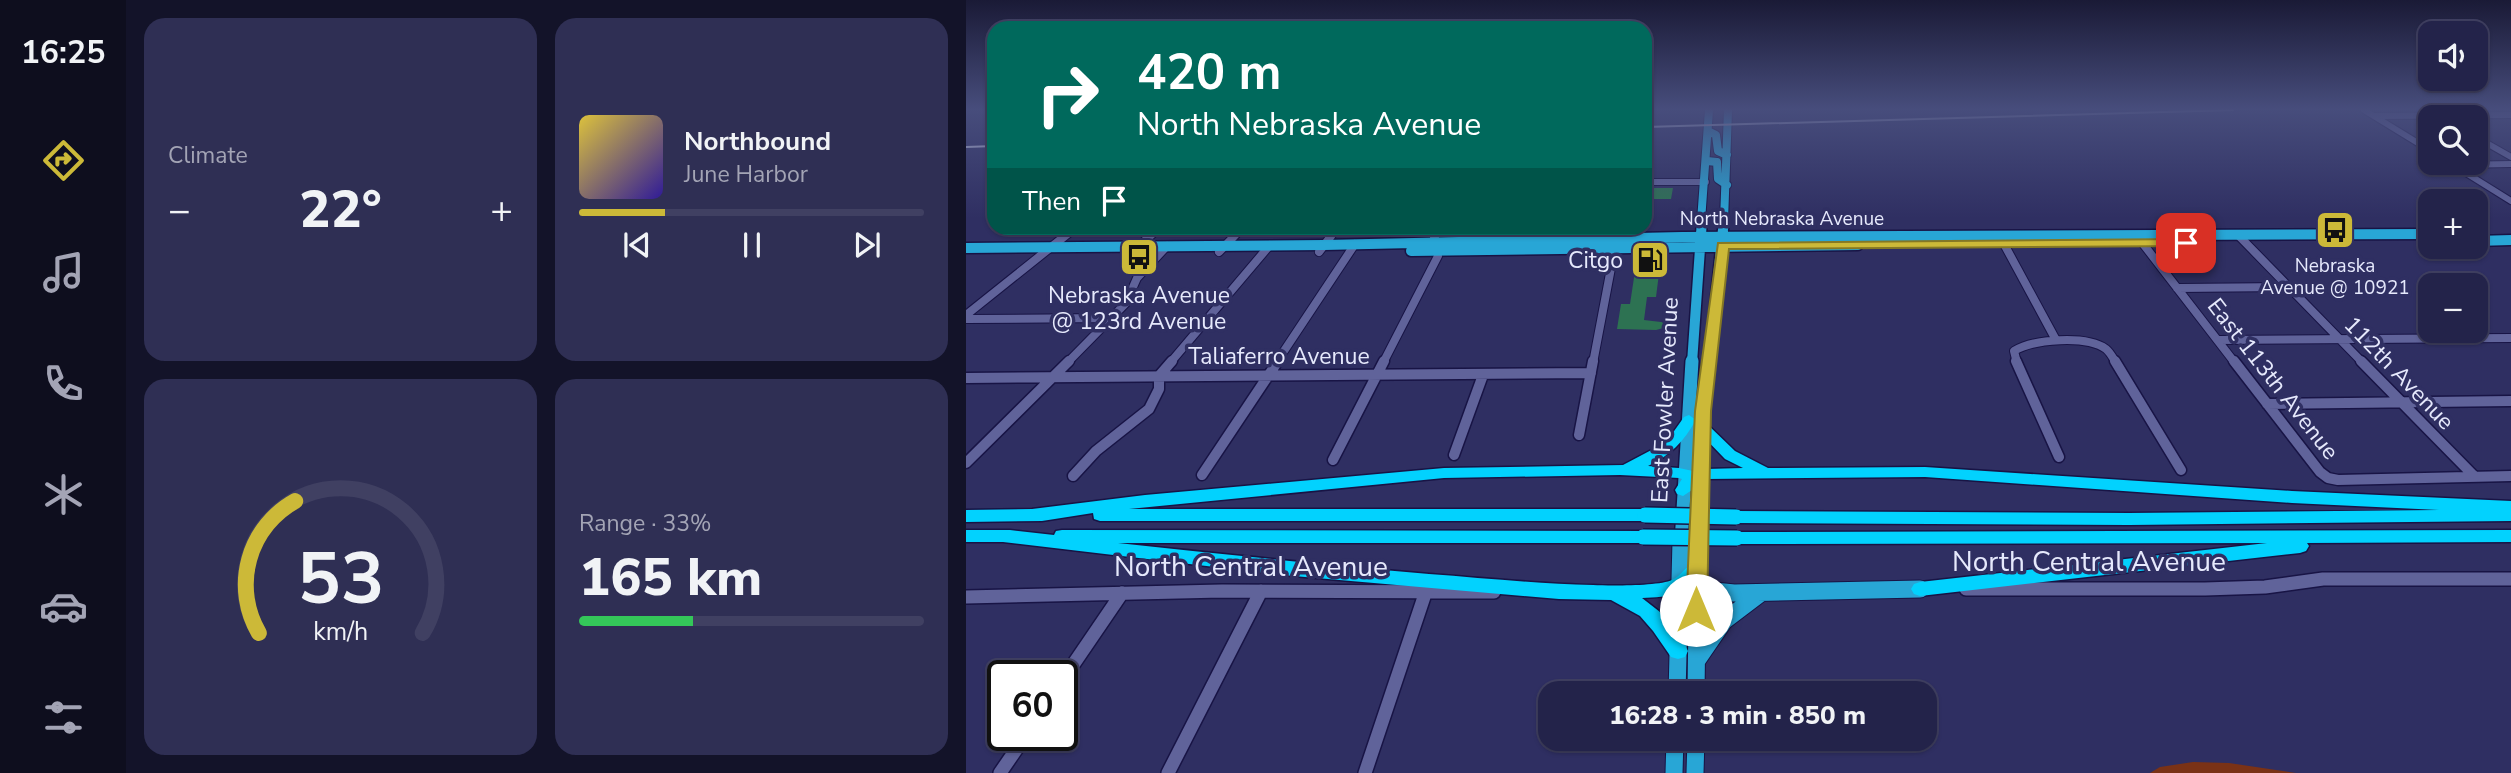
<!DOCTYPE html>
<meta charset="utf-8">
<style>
:root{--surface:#23234a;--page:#2f2f54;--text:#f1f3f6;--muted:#a3a4b5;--line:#404062;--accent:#ccb938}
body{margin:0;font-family:"Nunito Sans",sans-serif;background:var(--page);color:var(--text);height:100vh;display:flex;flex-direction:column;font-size:26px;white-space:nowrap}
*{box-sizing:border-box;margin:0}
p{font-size:23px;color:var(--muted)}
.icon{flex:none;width:38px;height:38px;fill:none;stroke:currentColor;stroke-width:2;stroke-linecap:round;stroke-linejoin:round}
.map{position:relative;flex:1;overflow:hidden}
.sheet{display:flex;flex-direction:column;gap:18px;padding:18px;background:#131329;width:840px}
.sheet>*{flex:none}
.guide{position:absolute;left:21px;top:21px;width:665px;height:214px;border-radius:21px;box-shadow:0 2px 5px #0004,0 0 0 2px var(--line);background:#00695c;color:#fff;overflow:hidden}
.controls{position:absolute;left:1452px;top:21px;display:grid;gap:14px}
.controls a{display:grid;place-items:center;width:70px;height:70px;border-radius:14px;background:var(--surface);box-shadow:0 2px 5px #0004,0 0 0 2px var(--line);font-size:35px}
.speed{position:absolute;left:21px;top:660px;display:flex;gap:14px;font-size:35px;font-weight:700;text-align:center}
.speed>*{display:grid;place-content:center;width:91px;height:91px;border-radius:50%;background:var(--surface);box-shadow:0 2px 5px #0004,0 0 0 2px var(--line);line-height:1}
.speed .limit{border:4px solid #111;border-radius:10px;background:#fff;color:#111}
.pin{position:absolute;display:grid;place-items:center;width:60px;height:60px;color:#fff;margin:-30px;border-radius:14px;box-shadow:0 4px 10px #0006}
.me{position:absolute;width:77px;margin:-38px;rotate:0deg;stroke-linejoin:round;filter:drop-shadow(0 0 5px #0008)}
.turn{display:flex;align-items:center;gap:24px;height:147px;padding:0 35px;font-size:32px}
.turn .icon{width:91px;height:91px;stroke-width:2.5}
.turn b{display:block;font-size:49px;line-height:60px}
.then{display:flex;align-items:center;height:66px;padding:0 35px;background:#0003;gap:14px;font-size:26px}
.big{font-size:52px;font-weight:800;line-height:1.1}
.sheet .widget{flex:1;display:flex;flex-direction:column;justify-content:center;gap:10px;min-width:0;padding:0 24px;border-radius:21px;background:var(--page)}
.sheet .dial{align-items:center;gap:0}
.dial svg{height:182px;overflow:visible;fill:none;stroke:var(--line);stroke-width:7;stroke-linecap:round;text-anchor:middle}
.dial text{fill:var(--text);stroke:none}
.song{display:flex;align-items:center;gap:21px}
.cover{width:84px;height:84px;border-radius:10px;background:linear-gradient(135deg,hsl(50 70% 55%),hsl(250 70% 35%))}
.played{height:7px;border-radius:4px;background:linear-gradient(90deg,var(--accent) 25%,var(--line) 25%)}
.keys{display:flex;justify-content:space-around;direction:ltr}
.heat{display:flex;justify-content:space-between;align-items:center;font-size:38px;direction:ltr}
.charge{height:10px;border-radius:5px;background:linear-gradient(90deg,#34c759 33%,var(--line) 0)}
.sheet .tiles{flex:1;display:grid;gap:18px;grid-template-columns:repeat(2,1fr)}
.trip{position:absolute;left:572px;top:681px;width:399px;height:70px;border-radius:21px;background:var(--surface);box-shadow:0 2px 5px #0004,0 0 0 2px var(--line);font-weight:800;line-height:70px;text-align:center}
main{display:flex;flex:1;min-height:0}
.tabs{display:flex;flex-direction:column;width:126px;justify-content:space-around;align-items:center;background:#0e0e1e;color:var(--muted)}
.tabs .icon{width:49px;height:49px}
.tabs .selected{color:var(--accent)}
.tabs b{font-size:32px;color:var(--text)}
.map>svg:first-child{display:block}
.green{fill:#7a3216}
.building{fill:#2d7252}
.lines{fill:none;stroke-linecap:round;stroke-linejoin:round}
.minor-far3-casing{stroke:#181445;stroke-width:8}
.minor-far2-casing{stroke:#181445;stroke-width:10}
.minor-far1-casing{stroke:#181445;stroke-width:13}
.minor-casing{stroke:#181445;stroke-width:16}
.major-far3-casing{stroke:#181445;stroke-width:10}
.major-far2-casing{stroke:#181445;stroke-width:13}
.major-far1-casing{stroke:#181445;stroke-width:16}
.major-casing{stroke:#181445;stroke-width:19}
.highway-casing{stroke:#181445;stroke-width:3}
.minor-far3{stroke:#60639a;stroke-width:6}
.minor-far2{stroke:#60639a;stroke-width:8}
.minor-far1{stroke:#60639a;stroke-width:10}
.minor{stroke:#60639a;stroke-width:13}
.major-far3{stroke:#28a6d6;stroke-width:8}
.major-far2{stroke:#28a6d6;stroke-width:10}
.major-far1{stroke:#28a6d6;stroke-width:13}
.major{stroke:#28a6d6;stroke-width:17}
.highway{fill:#02d2fe;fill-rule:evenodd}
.rail{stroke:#d3d6ec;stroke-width:2}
.highway-bridge-casing{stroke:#181445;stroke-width:18;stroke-linecap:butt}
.highway-bridge{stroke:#02d2fe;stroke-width:15}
.route{fill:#ccb938;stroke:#857824;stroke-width:2}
.labels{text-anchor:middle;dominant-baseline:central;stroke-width:7;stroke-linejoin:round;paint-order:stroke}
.far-street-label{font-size:19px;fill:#e6e9fc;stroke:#2f2f62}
.far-poi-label{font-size:19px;fill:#e6e9fc;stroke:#2f2f62}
.poi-label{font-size:23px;fill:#e6e9fc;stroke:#2f2f62;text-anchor:end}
.street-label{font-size:23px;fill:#e6e9fc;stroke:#2f2f62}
.near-street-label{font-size:28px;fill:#e6e9fc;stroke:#2f2f62}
</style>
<main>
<nav class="tabs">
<b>16:25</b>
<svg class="icon selected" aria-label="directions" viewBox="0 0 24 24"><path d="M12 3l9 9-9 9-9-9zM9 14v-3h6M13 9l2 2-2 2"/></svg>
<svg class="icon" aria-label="music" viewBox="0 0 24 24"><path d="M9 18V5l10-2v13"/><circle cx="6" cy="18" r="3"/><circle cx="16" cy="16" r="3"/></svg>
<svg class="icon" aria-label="phone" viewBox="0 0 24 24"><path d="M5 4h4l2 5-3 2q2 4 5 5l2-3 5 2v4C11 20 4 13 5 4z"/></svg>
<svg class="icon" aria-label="climate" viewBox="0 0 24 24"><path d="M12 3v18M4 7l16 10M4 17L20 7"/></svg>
<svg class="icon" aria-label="car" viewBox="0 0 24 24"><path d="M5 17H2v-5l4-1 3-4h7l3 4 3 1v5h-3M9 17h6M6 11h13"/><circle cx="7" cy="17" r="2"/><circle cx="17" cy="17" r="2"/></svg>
<svg class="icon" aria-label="filters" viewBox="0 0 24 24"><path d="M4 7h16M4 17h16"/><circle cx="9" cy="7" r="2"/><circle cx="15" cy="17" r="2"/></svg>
</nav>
<section class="sheet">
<div class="tiles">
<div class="widget"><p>Climate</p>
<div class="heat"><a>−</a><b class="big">22°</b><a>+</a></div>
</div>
<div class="widget">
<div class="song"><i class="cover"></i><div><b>Northbound</b><p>June Harbor</p></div></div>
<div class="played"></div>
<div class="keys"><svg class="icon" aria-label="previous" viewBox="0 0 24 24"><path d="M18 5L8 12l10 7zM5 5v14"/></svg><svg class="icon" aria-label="pause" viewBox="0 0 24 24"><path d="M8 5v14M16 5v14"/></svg><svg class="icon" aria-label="next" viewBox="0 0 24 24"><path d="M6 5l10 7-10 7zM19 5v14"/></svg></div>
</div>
<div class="widget dial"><svg viewBox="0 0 100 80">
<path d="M14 69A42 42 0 1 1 86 69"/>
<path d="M14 69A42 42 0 0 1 30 11" stroke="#ccb938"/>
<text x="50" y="56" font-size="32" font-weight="700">53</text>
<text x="50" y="72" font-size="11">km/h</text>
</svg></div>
<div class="widget"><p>Range · 33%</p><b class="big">165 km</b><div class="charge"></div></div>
</div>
</section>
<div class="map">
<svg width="1545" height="773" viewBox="0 0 1545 773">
<rect width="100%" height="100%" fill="#2f2f62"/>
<path class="green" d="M1227 762 1263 763 1330 773H1184L1194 767Z"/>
<path class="building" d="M682 188H707L705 199H682Z
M671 258H695L690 297H681L678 320 712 324 690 330 651 329 655 304H664Z"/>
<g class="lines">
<g class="minor-far3-casing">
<path id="minor-far3" d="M1398 110 1465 151
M1409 116 1545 115
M1510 137 1545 157
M1484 163 1545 201
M1490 165 1545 164
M679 182H740"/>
</g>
<g class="minor-far2-casing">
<path id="minor-far2" d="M1171 236 1269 363
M1273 236 1397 363
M1037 237 1038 244 1090 340
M253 252 276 228
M353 252 371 228
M165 253 193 228
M1211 288 1322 287
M0 315 109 228
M0 319 146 318
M1252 340 1545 338
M101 363 160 303 171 278 201 246
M204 363 304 245
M310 363 389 244
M417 363 472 256 468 238 474 228
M627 363 649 247
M1051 363 1048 351C1068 339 1120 335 1140 349 1144 352 1147 358 1150 363"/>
</g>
<g class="minor-far1-casing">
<path id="minor-far1" d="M1050 361 1093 457
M1149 361 1215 470
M1268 361 1354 472 1362 478 1372 480 1545 476
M1395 361 1508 476
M0 378 625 373
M1301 404 1545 401
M613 435 627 361
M488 455 517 375
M367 460 418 361
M0 463 103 361
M236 475 312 361
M107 476 130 451 183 409 193 389V376L206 361"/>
</g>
<g class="minor-casing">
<path id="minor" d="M1000 589H1239L1299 587 1357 579H1545
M0 597 256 591 528 592
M96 681 156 593
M34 773 60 735
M202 773 295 591
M399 773 459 594"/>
</g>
<g class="major-far3-casing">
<path id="major-far3" d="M742 131 750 135 752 151 761 155
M741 161 751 162 752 179 761 185
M735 221 743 110
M758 221 762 110"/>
</g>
<g class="major-far2-casing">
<path id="major-far2" d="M1510 241 1545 240
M0 248 358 245 716 237 1465 234
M445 251 892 245
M726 363 736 220
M743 363 758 220"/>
</g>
<g class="major-far1-casing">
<path id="major-far1" d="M715 543 726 361
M732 543 737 411 743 361"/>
</g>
<g class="major-casing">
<path id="major" d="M725 581 739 590 768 593 954 589
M732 659 758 621 795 593
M711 693 715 541
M730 693 732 541
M708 773 709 738
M729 773 730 738"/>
</g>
<g class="highway-casing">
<path id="highway" d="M723 415 730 420C718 441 704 456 682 466L713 468 727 471 740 469 777 468 759 459 731 430 729 427 736 422 741 424 769 451 802 468 959 467 1326 491 1545 501V521L1163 525 770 523 764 521 762 517 764 513 770 511 1163 513 1473 510 1326 503 959 477 740 479 737 480 742 491 740 495H728L726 490 717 496 711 494 709 490 716 479 713 478 654 475 478 478 163 509H679L685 511 687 515 685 519 679 521H134L128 519 127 513 76 521 0 522V510L66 509 179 495 478 468 657 465 693 446 706 434 718 417Z
M0 530H44L88 535 90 531 96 530 677 531 683 532 686 537 683 542 677 543H152C256 554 359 565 463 574 518 578 573 584 627 585 644 586 694 586 706 580 718 575 722 559 736 564L739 569C725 595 703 597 676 598L694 612 719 645 722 651 719 657 712 659 705 657 687 631 674 616 645 600 593 599 316 575 37 542H0Z
M1545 530V542L1341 543 1343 546 1340 551 1334 553 954 596 948 594 945 589 948 584 954 582 1301 543 771 544 765 543 762 538 765 533 771 532Z"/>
</g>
<use href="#minor-far3" class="minor-far3"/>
<use href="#minor-far2" class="minor-far2"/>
<use href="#minor-far1" class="minor-far1"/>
<use href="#minor" class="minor"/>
<use href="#major-far3" class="major-far3"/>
<use href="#major-far2" class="major-far2"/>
<use href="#major-far1" class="major-far1"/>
<use href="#major" class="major"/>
<use href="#highway" class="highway"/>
<path class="rail" d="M679 127 1267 110
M0 147 28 146"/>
<g class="highway-bridge-casing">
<path id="highway-bridge" d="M679 515 770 517
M677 537 771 538"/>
</g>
<use href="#highway-bridge" class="highway-bridge"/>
</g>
<linearGradient id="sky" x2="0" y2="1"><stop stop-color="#1a1a36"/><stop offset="0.5" stop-color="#474d7c"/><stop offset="1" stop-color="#474d7c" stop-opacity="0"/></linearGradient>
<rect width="1545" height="218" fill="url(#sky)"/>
<path class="route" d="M1220 239 1224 240V246L763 249 745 411 741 610 738 616 730 619 723 616 720 610 729 411 752 243Z"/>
<defs>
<g id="bus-square" transform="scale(2.0125)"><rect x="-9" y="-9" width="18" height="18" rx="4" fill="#ccb938" stroke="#2f2f62"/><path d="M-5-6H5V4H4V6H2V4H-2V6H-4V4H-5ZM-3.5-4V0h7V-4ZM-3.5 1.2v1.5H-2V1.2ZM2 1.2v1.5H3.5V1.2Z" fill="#111"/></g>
<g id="fuel-square" transform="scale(2.0125)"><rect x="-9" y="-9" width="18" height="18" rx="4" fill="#ccb938" stroke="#2f2f62"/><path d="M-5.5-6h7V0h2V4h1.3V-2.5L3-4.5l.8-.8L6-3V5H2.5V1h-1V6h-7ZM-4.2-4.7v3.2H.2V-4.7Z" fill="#111"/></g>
</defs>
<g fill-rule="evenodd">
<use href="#bus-square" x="1369" y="230"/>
<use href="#bus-square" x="173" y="257"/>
<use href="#fuel-square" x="684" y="260"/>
</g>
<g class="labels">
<g class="far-street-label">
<text x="816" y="219">North Nebraska Avenue</text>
</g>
<g class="far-poi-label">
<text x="1369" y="266">Nebraska<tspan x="1369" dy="22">Avenue @ 10921</tspan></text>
</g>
<g class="poi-label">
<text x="657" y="260">Citgo</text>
<text x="173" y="295" text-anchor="middle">Nebraska Avenue<tspan x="173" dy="26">@ 123rd Avenue</tspan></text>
</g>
<g class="street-label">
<text x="313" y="356">Taliaferro Avenue</text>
<text transform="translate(1433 373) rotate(46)">112th Avenue</text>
<text transform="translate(1307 379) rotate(52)">East 113th Avenue</text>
<text transform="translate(699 400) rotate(-87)">East Fowler Avenue</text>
</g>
<g class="near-street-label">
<text x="1123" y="562">North Central Avenue</text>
<text x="285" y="567">North Central Avenue</text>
</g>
</g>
</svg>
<div class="controls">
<a><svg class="icon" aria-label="sound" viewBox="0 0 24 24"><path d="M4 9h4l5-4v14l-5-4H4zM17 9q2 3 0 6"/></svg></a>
<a><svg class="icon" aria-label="search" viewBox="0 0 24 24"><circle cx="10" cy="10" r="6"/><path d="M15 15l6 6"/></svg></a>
<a>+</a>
<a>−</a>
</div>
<div class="speed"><div class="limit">60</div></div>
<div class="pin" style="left:1220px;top:243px;background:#d93025"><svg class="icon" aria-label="arrive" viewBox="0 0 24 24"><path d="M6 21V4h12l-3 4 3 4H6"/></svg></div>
<svg class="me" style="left:730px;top:610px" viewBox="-20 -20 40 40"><circle r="19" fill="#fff"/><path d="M0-13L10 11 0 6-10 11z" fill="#ccb938"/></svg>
<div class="trip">16:28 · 3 min · 850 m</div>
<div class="guide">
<div class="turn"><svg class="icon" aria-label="right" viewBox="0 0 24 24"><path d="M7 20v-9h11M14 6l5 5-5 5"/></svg><div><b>420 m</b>North Nebraska Avenue</div></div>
<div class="then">Then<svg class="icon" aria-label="arrive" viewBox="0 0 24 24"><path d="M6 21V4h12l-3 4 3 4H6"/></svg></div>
</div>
</div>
</main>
